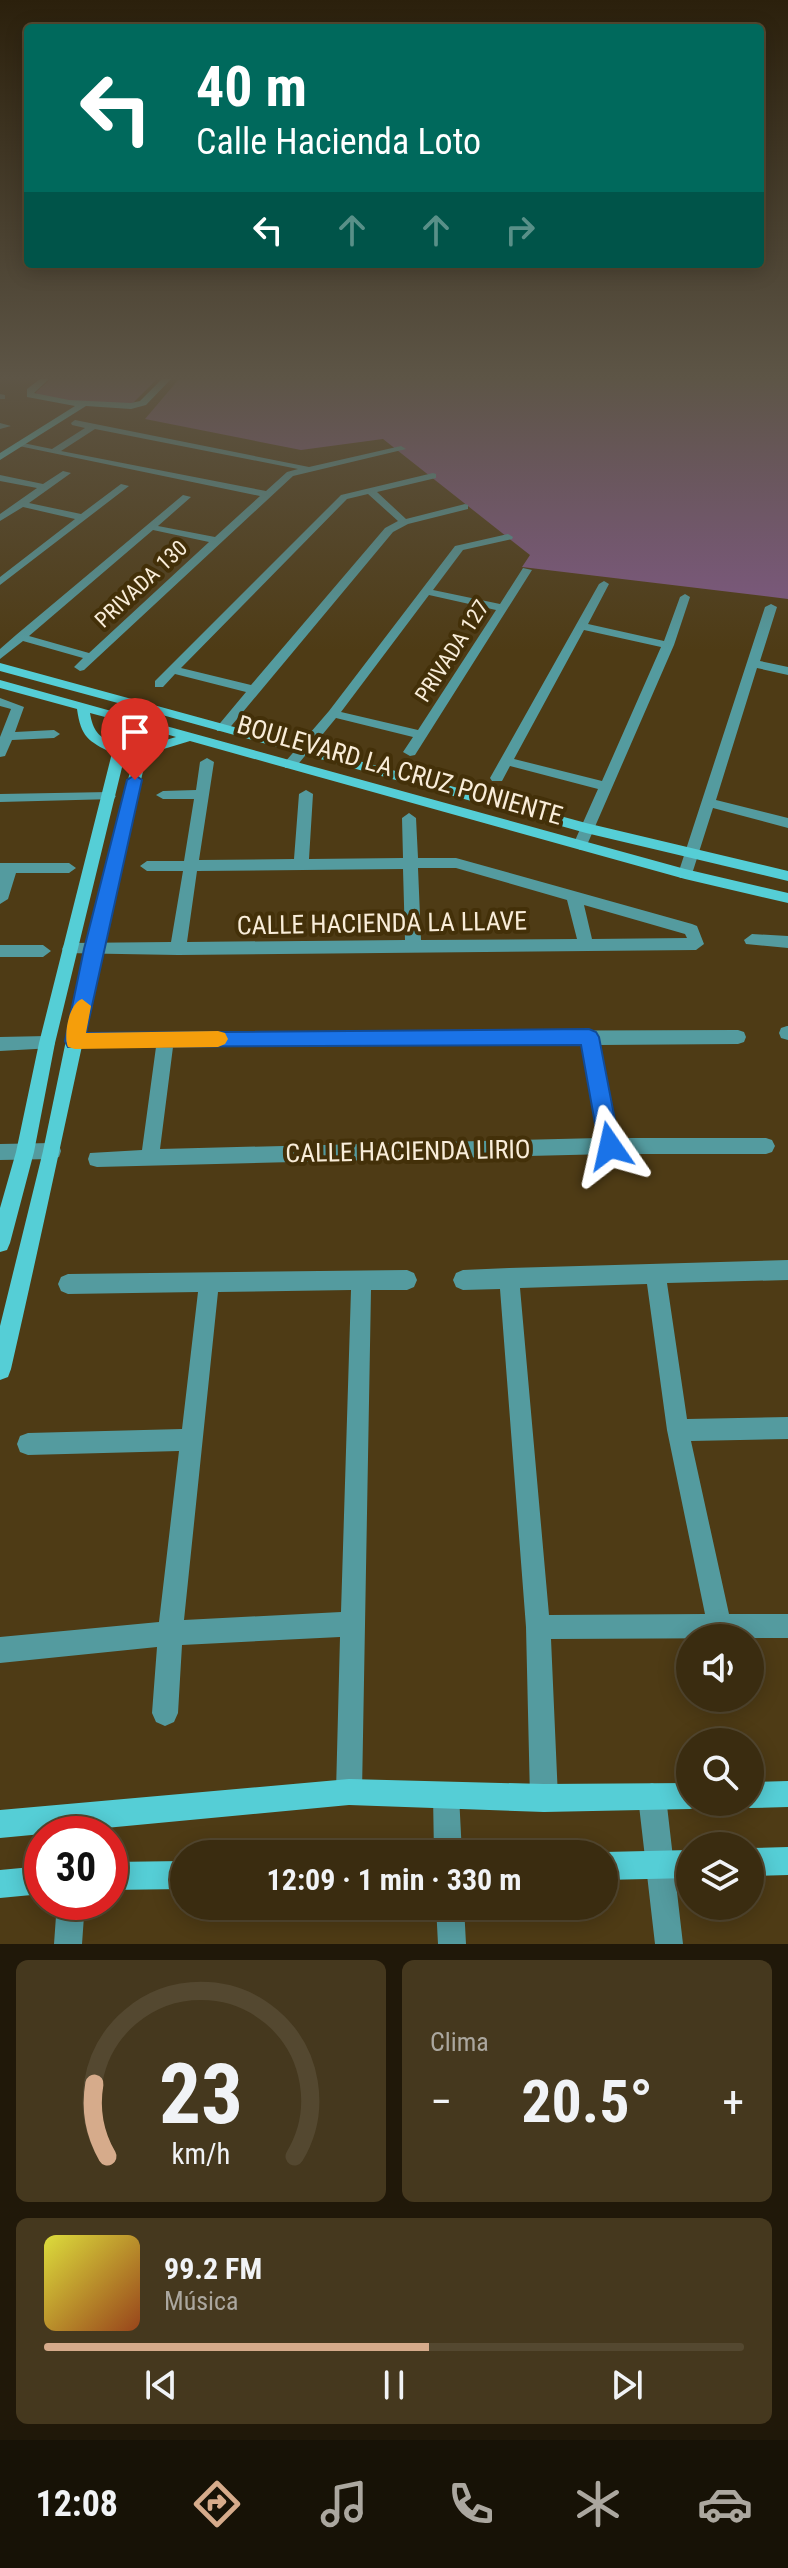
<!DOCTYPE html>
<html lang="es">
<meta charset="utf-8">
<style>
:root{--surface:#3a2c10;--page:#45381e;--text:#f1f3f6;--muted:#aba79f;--line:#544830;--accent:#d6ab8b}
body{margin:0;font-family:"Roboto Condensed",sans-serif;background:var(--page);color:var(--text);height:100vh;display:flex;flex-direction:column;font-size:30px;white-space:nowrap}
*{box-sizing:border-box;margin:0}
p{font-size:26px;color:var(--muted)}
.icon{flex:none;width:44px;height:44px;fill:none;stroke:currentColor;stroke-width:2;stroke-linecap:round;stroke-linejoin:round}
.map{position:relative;height:1944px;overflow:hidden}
.sheet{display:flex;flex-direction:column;gap:16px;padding:16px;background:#201809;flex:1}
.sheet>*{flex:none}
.top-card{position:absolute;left:24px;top:24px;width:740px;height:244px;border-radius:8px;box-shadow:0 4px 20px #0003,0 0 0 2px var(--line);background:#00695c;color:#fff;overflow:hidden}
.buttons{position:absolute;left:676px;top:1624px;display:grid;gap:16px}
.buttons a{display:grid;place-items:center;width:88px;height:88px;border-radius:50%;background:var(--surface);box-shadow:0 4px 20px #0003,0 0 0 2px var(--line);font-size:40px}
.speed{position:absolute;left:24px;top:1816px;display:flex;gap:16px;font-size:40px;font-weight:700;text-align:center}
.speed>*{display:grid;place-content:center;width:104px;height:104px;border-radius:50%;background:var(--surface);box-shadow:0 4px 20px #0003,0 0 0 2px var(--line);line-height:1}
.speed .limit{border:12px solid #d22;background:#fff;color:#111}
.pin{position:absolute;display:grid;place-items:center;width:68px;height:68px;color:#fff;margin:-82px -34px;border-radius:50% 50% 50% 0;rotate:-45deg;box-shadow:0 0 8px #0007}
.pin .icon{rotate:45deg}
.me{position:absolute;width:88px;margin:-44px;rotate:349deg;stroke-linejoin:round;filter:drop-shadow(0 0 6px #0008)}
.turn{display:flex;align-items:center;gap:28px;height:168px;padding:0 40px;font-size:36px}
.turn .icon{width:104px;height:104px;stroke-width:2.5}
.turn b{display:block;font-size:56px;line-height:68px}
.lanes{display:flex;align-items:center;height:76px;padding:0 40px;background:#0003;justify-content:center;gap:40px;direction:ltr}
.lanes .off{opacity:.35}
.big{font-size:60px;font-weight:700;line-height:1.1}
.sheet .card{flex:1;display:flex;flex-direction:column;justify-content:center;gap:12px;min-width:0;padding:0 28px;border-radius:12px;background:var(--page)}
.sheet .dial{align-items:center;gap:0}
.dial svg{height:208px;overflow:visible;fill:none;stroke:var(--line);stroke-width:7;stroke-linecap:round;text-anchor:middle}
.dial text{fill:var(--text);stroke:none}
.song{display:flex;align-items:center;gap:24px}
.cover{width:96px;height:96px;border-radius:12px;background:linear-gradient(135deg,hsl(60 70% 55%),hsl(20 70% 35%))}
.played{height:8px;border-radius:4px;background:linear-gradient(90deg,var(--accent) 55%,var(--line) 55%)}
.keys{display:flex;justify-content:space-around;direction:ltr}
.heat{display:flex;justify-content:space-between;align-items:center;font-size:44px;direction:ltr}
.sheet .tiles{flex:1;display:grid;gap:16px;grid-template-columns:1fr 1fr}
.card:last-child{grid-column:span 2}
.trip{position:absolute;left:170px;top:1840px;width:448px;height:80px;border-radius:40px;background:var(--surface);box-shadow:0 4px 20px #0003,0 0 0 2px var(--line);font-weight:700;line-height:80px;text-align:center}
.menu{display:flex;height:128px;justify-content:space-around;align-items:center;background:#171206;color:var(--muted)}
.menu .icon{width:56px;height:56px}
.menu .active{color:var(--accent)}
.menu b{font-size:36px;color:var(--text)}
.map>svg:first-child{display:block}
.green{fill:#805986}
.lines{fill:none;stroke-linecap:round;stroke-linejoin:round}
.street{fill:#549b9f;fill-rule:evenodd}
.secondary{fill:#55ced6;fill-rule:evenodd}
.route{fill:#1a73e8;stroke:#114b97;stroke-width:2}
.slow{fill:#f59e0b}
.labels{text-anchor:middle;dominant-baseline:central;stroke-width:8;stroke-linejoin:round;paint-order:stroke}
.far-street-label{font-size:22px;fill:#f9edd9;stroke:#433009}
.street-label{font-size:26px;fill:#f9edd9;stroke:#433009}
</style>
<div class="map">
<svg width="788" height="1944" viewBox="0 0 788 1944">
<rect width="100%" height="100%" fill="#4e3b15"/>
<path class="green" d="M51 379H157L133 403 120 407 37 397 36 392Z
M179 379H788V599L522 567 530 555 383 439 301 450 145 419Z"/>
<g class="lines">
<path class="street" d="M0 394 5 395V399H0Z
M75 420 309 467 401 446 406 449 293 476 84 670 80 671 74 667 83 658 23 641 0 659V649L16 635 183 495 191 497 158 526 215 537 260 496 14 445 18 442 52 449 85 428 72 425 71 423ZM95 429 298 469 287 472 266 491 61 451ZM153 530 209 542 89 653 29 636Z
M0 423 11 426 0 429Z
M63 471 71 473 29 503 81 514 121 484 129 486 0 585V577L75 519 23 507 0 521V514L37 488 0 481V475L43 484Z
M433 473 436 474V478L377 492 406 519 465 504 468 505V509L408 524 393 532 227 731H217L216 728 246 692 175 674 163 687H155V681L341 495ZM368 494 398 521 385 528 251 685 181 668 347 499Z
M508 534 513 537 512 539 463 550 433 590 500 604 523 568 532 570 415 755 410 756 403 752 413 737 336 718 295 768H285V762L329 711 455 546ZM429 595 496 610 418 730 341 712Z
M604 581 609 584 588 624 664 641 680 597 685 594 690 597 674 645 587 845 580 850 573 845 598 789 510 766 502 781H492L490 778 599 584ZM584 630 661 647 602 781 514 759Z
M771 604 777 607 760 661 788 667V675L757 668 716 800 788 818V828L713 808 692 874 690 878H680L678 874 765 607Z
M0 698 24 707 15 732 54 730 60 734 54 738 12 740 5 756 0 757V737L11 709 0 706Z
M207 758 214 762 199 860 294 859 299 794 306 790 313 794 309 859 403 858 402 818 409 813 416 818 418 858H456L692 924 697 926 704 944 696 950 178 955 64 953 62 949 64 945 70 943 171 942 183 871H147L140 866 147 861H184L194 799H163L156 795 163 791 196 790 200 762ZM418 868H456L567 900 577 939 421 940ZM403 869 405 940 187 942 197 871ZM584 905 685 934 687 938 592 939Z
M109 792 116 796 114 799 0 802V794Z
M0 863H69L76 868 69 873H16L8 899 0 904Z
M752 934 788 936V948L746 944 744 940Z
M0 945H43L51 951 43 957H0Z
M787 1026H788V1040L781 1038 779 1033 781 1028Z
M738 1030 744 1032 746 1037 744 1042 738 1044 599 1045 618 1138H766L772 1140 775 1146 772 1152 766 1154H610L97 1167 90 1165 88 1159 90 1153 142 1150 156 1047 75 1048 69 1046 67 1041 69 1036 75 1034 166 1032ZM582 1045 599 1138 160 1149 173 1047Z
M47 1036 53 1038 55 1043 53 1048 0 1051V1037Z
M52 1143 59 1145 61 1151 59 1157 52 1159 0 1160V1144Z
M788 1260V1280L667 1283 687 1419 788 1417V1439L691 1441 729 1614H788V1638L551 1639 558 1798 554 1808 544 1812 534 1808 530 1798 526 1627 500 1289 463 1290 456 1287 453 1280 456 1273 463 1270 509 1268ZM647 1284 667 1430 705 1614 549 1615 520 1288Z
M407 1270 414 1273 417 1280 414 1287 407 1290H371L362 1792 359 1802 349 1805 339 1802 336 1792 340 1637 182 1645 178 1713 174 1722 165 1726 156 1722 152 1713 157 1647 0 1663V1637L159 1622 179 1451 28 1455 20 1452 17 1444 20 1436 28 1433 182 1429 198 1292 68 1294 61 1291 58 1284 61 1277 68 1274ZM351 1290 341 1612 184 1620 218 1292Z
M446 1782 456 1785 459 1795 462 1854H434L433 1795 436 1785Z
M652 1783 662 1787 666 1797 683 1944H655L638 1797 642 1787Z
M57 1902H85L82 1944H54Z
M436 1906H464L466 1944H438Z"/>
<path class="secondary" d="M40 379H49L34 393 69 400 131 403 140 401 162 379H171L146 405 131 409 86 406 0 460V453L75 406 27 397V389Z
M0 663 586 823 788 871V881L586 833 155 713V723L685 869 788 893V903L685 879 190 741 147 754C99 959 58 1164 11 1369L8 1377 0 1380V1326L43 1151 85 949 134 756 125 755 55 1043 34 1152 10 1243 7 1250 0 1252V1208L16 1152 39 1043 112 753C88 741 81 737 77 709L0 688V680L122 714 125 708H133L134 717 143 720 146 713 151 712 0 671ZM90 713 120 721 114 744C98 736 93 731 90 713ZM132 725 141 727 136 748 127 747ZM153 730 176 737 149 745Z
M349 1779 544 1784 690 1783V1802H701L700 1806 690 1809 544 1812 349 1805 0 1838V1810Z
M788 1781V1807L750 1808 740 1805 739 1802H750V1782Z
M788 1847V1875L750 1876V1848Z
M690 1850V1878L604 1880V1854H599L604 1852Z
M184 1861V1889L110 1890V1862Z
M42 1866V1894L0 1898V1870Z"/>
</g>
<linearGradient id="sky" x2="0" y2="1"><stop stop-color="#2b200c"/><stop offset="0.58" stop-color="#5d5546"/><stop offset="1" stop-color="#5d5546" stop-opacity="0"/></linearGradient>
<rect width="788" height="651" fill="url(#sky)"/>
<path class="route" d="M135 775 142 780 86 1033 589 1029 596 1032 599 1037 620 1146 617 1152 610 1155 602 1152 599 1146 581 1045 68 1047 65 1041 84 949 127 780Z"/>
<path class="slow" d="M82 999 91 1006 86 1033 218 1031 225 1033 228 1039 225 1044 218 1047 75 1049 68 1047C63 1035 69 1003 82 999Z"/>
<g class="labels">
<g class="far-street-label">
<text transform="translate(141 584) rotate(-43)">PRIVADA 130</text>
<text transform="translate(452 651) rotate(-57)">PRIVADA 127</text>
</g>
<g class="street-label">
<text transform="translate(400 770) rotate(16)">BOULEVARD LA CRUZ PONIENTE</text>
<text transform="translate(382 923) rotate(-1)">CALLE HACIENDA LA LLAVE</text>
<text transform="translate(408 1151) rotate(-1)">CALLE HACIENDA LIRIO</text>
</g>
</g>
</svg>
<div class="buttons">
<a><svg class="icon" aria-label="sound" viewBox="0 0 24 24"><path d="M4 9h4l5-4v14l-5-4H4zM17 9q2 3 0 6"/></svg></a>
<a><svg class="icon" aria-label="search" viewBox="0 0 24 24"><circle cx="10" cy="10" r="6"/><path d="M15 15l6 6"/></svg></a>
<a><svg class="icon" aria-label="layers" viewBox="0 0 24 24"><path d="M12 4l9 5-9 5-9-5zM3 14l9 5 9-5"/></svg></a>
</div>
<div class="speed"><div class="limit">30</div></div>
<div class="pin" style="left:135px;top:780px;background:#d93025"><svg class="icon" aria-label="arrive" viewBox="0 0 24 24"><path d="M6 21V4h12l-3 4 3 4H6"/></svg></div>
<svg class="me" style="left:610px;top:1146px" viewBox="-20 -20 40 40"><path d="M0-17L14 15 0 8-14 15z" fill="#1a73e8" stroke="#fff" stroke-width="4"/></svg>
<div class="trip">12:09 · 1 min · 330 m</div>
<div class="top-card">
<div class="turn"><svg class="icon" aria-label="left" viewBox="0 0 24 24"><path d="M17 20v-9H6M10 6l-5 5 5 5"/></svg><div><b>40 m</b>Calle Hacienda Loto</div></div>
<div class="lanes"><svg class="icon" aria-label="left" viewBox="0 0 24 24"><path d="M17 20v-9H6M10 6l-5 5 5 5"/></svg><svg class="icon off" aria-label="ahead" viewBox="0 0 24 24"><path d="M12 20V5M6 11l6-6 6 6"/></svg><svg class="icon off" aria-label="ahead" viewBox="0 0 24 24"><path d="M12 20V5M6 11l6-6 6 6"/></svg><svg class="icon off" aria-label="right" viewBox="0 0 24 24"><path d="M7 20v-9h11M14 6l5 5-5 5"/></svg></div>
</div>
</div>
<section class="sheet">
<div class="tiles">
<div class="card dial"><svg viewBox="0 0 100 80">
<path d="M14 69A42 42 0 1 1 86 69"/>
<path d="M14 69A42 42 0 0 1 9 41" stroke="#d6ab8b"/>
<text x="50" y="56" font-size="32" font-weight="700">23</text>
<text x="50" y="72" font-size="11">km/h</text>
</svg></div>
<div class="card"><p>Clima</p>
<div class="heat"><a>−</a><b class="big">20.5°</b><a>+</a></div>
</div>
<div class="card">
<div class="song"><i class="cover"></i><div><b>99.2 FM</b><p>Música</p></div></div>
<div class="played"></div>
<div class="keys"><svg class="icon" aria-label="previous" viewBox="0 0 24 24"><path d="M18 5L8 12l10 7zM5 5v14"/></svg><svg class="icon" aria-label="pause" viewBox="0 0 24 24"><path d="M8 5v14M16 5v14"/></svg><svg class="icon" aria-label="next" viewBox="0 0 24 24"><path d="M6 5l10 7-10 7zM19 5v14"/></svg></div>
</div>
</div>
</section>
<nav class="menu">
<b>12:08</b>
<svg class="icon active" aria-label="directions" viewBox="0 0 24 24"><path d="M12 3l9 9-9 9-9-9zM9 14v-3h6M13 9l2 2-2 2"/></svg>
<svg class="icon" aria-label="music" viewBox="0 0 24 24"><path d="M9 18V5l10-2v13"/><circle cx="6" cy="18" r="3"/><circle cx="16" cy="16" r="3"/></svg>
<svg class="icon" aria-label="phone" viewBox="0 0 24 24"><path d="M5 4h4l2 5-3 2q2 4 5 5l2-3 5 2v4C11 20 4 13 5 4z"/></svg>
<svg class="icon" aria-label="climate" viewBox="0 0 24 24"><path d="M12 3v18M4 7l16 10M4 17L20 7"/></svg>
<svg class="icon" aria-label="car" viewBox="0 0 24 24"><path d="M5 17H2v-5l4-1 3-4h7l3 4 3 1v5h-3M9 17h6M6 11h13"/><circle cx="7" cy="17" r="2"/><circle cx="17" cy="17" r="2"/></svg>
</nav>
